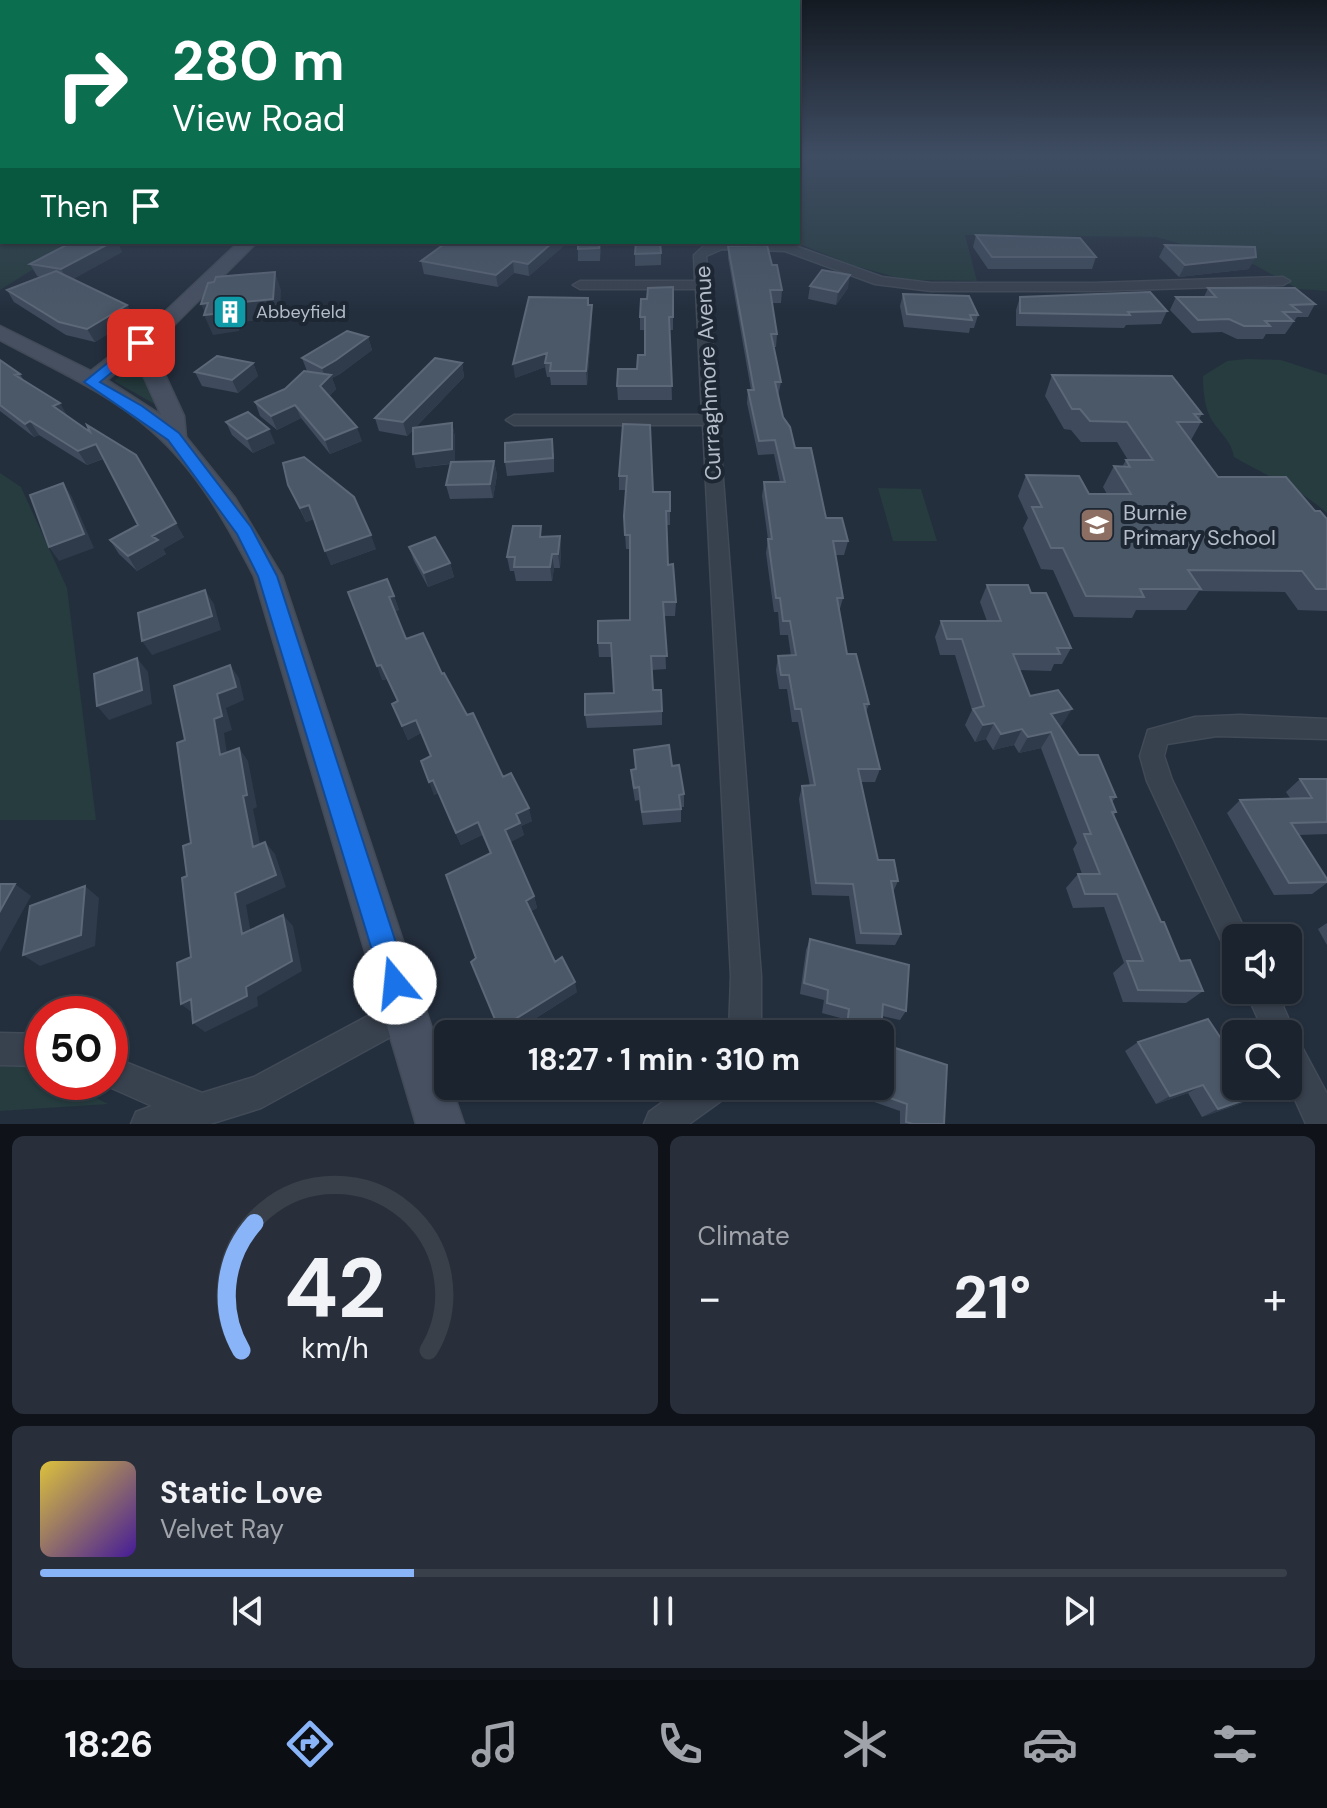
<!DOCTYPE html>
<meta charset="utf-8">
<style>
:root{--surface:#1b232e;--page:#282f3a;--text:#f1f3f6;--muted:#a0a4aa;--line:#39404a;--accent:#8ab4f8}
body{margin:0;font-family:"DM Sans",sans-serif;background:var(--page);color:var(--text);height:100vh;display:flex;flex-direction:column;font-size:30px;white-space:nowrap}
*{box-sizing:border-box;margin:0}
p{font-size:26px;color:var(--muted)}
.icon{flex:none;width:44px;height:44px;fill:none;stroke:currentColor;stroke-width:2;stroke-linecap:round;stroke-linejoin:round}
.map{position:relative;height:1124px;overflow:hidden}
.sheet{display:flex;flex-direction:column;gap:12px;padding:12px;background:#0f1319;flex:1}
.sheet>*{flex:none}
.hud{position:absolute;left:0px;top:0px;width:800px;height:244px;box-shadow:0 2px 6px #0004,0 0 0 2px var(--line);background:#0b6e4f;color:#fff;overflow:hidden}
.tools{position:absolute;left:1222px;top:924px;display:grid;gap:16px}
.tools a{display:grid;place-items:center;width:80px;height:80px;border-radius:12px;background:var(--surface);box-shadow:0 2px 6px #0004,0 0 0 2px var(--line);font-size:40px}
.speed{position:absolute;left:24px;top:996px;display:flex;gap:16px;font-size:40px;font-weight:700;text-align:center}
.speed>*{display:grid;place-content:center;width:104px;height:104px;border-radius:50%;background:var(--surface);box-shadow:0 2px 6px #0004,0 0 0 2px var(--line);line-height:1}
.speed .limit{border:12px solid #d22;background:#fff;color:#111}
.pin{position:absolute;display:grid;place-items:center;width:68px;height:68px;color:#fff;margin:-34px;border-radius:16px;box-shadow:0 4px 12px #0006}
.me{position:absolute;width:88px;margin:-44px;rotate:343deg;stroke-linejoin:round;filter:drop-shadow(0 0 6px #0008)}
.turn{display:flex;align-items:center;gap:28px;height:168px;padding:0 40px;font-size:36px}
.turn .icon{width:104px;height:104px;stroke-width:2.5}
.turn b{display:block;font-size:56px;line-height:68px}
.then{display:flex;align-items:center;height:76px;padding:0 40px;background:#0003;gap:16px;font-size:30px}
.big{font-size:60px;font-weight:700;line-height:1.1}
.sheet .widget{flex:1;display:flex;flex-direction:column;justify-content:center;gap:12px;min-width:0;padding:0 28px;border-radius:12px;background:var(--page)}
.sheet .dial{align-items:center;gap:0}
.dial svg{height:208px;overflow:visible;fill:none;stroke:var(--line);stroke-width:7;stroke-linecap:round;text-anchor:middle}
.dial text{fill:var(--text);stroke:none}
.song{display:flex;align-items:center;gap:24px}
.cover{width:96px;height:96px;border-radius:12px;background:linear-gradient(135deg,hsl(50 70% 55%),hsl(260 70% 35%))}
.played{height:8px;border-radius:4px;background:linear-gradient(90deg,var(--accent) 30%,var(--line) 30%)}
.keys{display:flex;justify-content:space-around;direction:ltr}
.heat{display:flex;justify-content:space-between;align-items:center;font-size:44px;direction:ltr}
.sheet .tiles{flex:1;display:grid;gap:12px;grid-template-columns:1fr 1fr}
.widget:last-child{grid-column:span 2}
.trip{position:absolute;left:434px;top:1020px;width:460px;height:80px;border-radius:12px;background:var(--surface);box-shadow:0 2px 6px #0004,0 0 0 2px var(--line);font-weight:700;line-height:80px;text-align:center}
.tabs{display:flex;height:128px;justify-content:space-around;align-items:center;background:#0b0e12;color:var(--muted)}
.tabs .icon{width:56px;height:56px}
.tabs .selected{color:var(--accent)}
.tabs b{font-size:36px;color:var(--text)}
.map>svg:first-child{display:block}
.green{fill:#263c3f}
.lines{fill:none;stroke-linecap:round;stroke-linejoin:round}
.street-casing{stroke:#414a57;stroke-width:3}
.secondary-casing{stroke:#414a57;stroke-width:3}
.street{fill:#38414e;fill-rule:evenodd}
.secondary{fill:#465061;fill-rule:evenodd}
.wall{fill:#3f4b5c}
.shaded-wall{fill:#2f3b4b}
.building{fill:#4b5868;stroke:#5c6777;stroke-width:2}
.route{fill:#1a73e8;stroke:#114b97;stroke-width:2}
.labels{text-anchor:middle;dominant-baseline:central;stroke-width:8;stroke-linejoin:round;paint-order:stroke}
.far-poi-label{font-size:18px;fill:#b4bcc9;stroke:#1d2633;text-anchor:start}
.street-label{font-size:22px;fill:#b4bcc9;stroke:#1d2633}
.poi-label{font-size:22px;fill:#b4bcc9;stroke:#1d2633;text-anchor:start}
</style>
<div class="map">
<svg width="1327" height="1124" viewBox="0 0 1327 1124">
<rect width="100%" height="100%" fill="#242f3e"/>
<path class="green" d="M798 154H1327V291L1298 289 1253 264 1156 237 965 235 977 281 906 280 852 265 795 242H798Z
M6 242H63L56 255 0 290V247Z
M141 358 158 406 114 381Z
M1247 359 1281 360 1327 375V513C1299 488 1266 476 1234 457 1231 439 1218 432 1210 417 1204 404 1203 389 1203 376L1227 361Z
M0 473 21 487 67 588 96 820H0Z
M878 488 921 489 937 541H893Z
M0 1064H30L42 1070V1082H65L108 1104 0 1111Z"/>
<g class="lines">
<g class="street-casing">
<path id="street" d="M719 242 787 243 882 277 931 283H1094L1283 277 1290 281 1283 285 1094 291H931L875 284 785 251 722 249 706 256 761 976V1034H729L731 976 703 425H514L506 420 514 415H702L696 289H580L573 285 580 281H695L694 255 705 245Z
M1240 715 1327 719V739L1217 736 1167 744 1164 756 1172 780 1249 938H1236V956L1226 951 1147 781 1140 756 1148 730 1195 717Z
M1245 990H1276L1296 1036 1327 1094V1124H1306L1288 1084V1034H1265Z
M405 996 416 1001 421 1012 416 1023 261 1108 210 1124H131L136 1112 152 1106 98 1082H110V1056L202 1093 254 1077Z
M0 1033 42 1034V1066L0 1065Z
M685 1086H729L725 1098 689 1124H644L649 1112Z"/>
</g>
<g class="secondary-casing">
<path id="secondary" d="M239 242H257L170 329 159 362 184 416 186 437 235 498 282 576 448 1077V1086H451L464 1124H416L254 576C227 524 197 470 152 431 108 392 52 368 0 340V326L91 371 153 323ZM141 352 137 362 161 415 107 380Z"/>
</g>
<use href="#street" class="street"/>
<use href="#secondary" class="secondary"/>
</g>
<path class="wall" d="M976 235 1096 257 1092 269H988L973 247Z
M72 242H117L122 252 73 279 127 305 134 318 95 342 66 335 14 302 7 290 40 277 37 276 30 264Z
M447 242H567V243L529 276 514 273 498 287 424 274 421 261Z
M578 242H601L600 261H578Z
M1165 245 1249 269 1179 277 1159 257Z
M728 246 772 265 782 290 781 303H772L777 334 776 347H773L781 382 778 396 783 417 795 448 826 518 848 541 844 555H836L843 598 839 612 847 654 869 704 866 712 880 769 875 782H861L878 860 898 881 893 892 901 934 895 945 856 944 849 896 812 895 799 799 802 786H810L798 722H792L787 689H779L776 670 778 656H791L788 635H780L778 612H774L766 553 768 539 762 496 764 482H780L774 454 758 455 747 403 748 390H751L728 258Z
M661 253V265L635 266V254Z
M810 286 848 288 836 305 808 299Z
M673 287V330H670L672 400H618L617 386 637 369 645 355V330H640V317L647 299Z
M1208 288 1315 304 1308 317H1297L1285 334H1266L1263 339H1237L1222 332 1192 333 1170 310 1176 297H1204Z
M903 294 978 315 974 328H970L969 333 904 327 900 306Z
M1020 297 1167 311 1161 324 1126 325 1124 328 1016 326V310Z
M588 298V305L592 318 587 385H551L550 377H547L545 367 515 378Z
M368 337 372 350 340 374 332 378 336 389 329 396 362 441 330 454 301 418 277 430 260 416 255 402 285 389 307 371 302 358Z
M0 360 20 374 24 381 68 417 184 537 163 549 166 554 137 571 119 554 110 540 138 525 103 459 87 465 39 435 34 437 0 411Z
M253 363 258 376 238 393 202 386 195 372Z
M462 363 464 377 415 428 452 423 455 437V462L494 461 497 475 493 498 450 499 446 485 451 464 416 468 413 430 407 436 379 431 375 418Z
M1052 375 1202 414 1199 419 1201 422 1191 440 1218 477 1315 511 1327 519V611L1298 610 1285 592 1199 591 1186 610H1136L1132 618 1074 617 1053 570 1041 569 1023 528 1028 518 1018 496 1026 475 1089 494H1107L1103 487 1114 466 1122 467 1126 460H1128L1117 442H1081L1071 430 1064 429 1045 396Z
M226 422 275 443 253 453 232 435Z
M623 424 653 492H670V525H667L668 565 676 602 675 616H664L666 669 652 670 653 690 662 711V725L587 728 585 715 614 693 612 657H599L598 643 630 620V549H626L624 516 626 490H619V476Z
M554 453V472L507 476 505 462Z
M288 485 376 549 331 565 314 519 306 522Z
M560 536 561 550 560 568H554L552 581H516L514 571H510L507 557 543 537Z
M409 547 450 563 454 577 428 587 414 561Z
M987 585 1031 593 1071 648 1062 664H1054L1051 671 1020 670 1030 696 1062 725 1060 726 1079 755 1116 797 1112 802 1116 812 1114 815 1161 922 1180 961 1203 991 1186 1003 1123 1002 1113 973 1124 963 1104 907 1073 908 1066 888 1078 874H1082L1073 849 1077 843 1041 748 1019 753 1014 745 993 750 986 739 975 742 965 725 972 710 955 655H940L935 637 941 621H987L980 602Z
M394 596 399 610 395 611 406 639 442 674 503 777 532 821 521 826 524 835 510 842 534 896 537 908 531 911 555 962 577 992 511 1034H501L471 962 476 958 490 853 482 835 461 845 438 793 434 795 431 756 421 733 408 740 392 704 397 701 387 679 382 680Z
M634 750 672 766 684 794V807H681V822L643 825 639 800 635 801 632 783 631 770 635 769Z
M1300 779H1327V834L1299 835 1327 879V883L1312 894 1274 895 1227 813 1240 800 1290 798 1286 792Z
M1327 923V945L1318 929Z
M810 939 906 1011 900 1020 882 1016 880 1043 944 1124H900V1111L834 1088V1086H880V1034H842L844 1019 822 1013 824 1000 800 994 806 950Z
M1138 1042 1242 1103 1202 1117 1188 1093 1156 1104 1125 1051Z"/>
<path class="shaded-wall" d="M112 242H117L122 252 68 282 61 269Z
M553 242 567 243 529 276 528 264Z
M1256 257 1249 269 1179 277 1185 265Z
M513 261 514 273 498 287 496 275Z
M275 272 281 290 280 318 241 322 239 331 213 335 204 315H206L201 304 233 303Z
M850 275 848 288 836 305 838 292Z
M127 305 134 318 95 342 87 329Z
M592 305V318L587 385 586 371Z
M368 337 372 350 340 374 332 378 336 389 325 400 320 386 326 380 322 368Z
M547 353 545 367 515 378 513 364Z
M253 363 258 376 238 393 232 380Z
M462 363 464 377 407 436 403 422Z
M60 403 68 417 53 406Z
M295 405 301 418 277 430 271 416Z
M30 421 39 435 34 437 25 424Z
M452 423 455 437V463L416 468 413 454Z
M357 427 362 441 330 454 325 440Z
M269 429 275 443 253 453 247 439Z
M96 444 104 458 87 465 78 451Z
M494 461 497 475 493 498 490 484Z
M63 483 72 497 94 548 59 561 49 547Z
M309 505 314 519 306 522 300 508Z
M176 523 184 537 163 549 166 554 137 571 128 556 152 536Z
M371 535 376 549 331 565 325 551Z
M560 536 561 550 560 568 558 554Z
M552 554 554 568 552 581 550 567Z
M450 563 454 577 428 587 424 573Z
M205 590 214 604 221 630 152 655 142 641Z
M394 596 399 610 394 612 389 597Z
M137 658 148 672 152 704 109 720 97 706Z
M230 665 239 678 244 700 226 708 232 730 224 733 229 768 220 755 214 719 217 694Z
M381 665 387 679 382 680 377 666Z
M1072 709 1062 725 1042 730 1051 714Z
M416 720 421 733 408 740 402 726Z
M994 723 986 739 975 742 983 725Z
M1022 729 1014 745 993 750 1001 734Z
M1051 732 1041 748 1019 753 1028 737Z
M239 748 248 761 257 807 253 809 263 859 253 847 243 796Z
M433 780 438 793 434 795 429 782Z
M529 808 532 821 521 826 524 835 509 843 505 830 516 814Z
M478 822 482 835 461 845 456 833Z
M265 842 275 854 286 887 246 905 253 945 242 934 235 893Z
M15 884 31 896 0 952V911Z
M85 886 99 898 95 946 40 966 23 955Z
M534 896 537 908 529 912 526 901Z
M283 915 293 926 302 971 257 997 258 1006 205 1032 193 1023 246 987Z
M575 982 577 992 511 1034H501L499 1029Z
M191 999 194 1014 181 1004Z
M1203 1085 1188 1093 1156 1104 1170 1096Z
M1259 1095 1242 1103 1202 1117 1218 1109Z"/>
<path class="building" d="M976 235 1080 238 1096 257H992Z
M72 242H112L61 269 30 264Z
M447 242H553L528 264 513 261 496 275 421 261Z
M578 242H599V248L578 249Z
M636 242H660L661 253 635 254Z
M767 245 772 265H777L782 290H770L777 334H771L781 382H775L783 417 790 427 795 448H811L826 518H842L848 541H833L843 598H837L847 654H856L869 704H864L880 769H858L878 860H894L898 881H891L901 934 861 933 853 884 816 883 802 786 815 785 801 709H795L789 675H781L778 656 796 655 790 621H783L780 598H776L768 539H772L764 482H785L775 440 759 441 748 390H754L728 246Z
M1165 245 1255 247 1256 257 1185 265Z
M822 270 850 275 838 292 810 286Z
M56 271 127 305 87 329 59 322 7 290Z
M275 272 273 299 233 303 231 312 204 315 208 303 201 304 208 283 214 282 216 277Z
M673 287V317H669L672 386H617L618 369H637L638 355H645V317H640L641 299H647L648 288Z
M1208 288H1295L1315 304 1291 305 1300 312H1283L1293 321H1265L1270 326H1244L1229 319 1198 320 1176 297H1216Z
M1150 292 1167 311 1128 312 1130 315 1020 313V297Z
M903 294 969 296 978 315H970L972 320 907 314Z
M529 297 588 298V305H592L586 371H550L551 363H545L547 353 513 364Z
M347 331 368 337 336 360 322 368 302 358Z
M217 356 253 363 232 380 195 372Z
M435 358 462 363 403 422 375 418Z
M0 360 20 374 15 375 60 403 53 406 90 432 87 425 136 455 176 523 152 536 158 540 128 556 110 540 138 525 96 444 78 451 30 421 25 424 0 405Z
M304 371 331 375 320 386 357 427 325 440 295 405 271 416 255 402 285 389Z
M1052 375 1172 376 1202 414H1194L1201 422H1177L1218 477H1286L1315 511H1320L1327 519V589H1316L1302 571 1188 570 1201 589H1140L1144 597 1086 596 1063 548H1051L1032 507H1042L1026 475 1079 476 1089 494H1131L1114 466 1130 467 1126 460H1153L1127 422 1090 421 1080 409H1072Z
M248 412 269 429 247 439 226 422Z
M452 423V449L413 454V428Z
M623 424 650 425 653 492H670V511H666L668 565 673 564 676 602H663L667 656H651L653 690H661L662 711 585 715V694L614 693 611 643H598V621L630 620V535H625L624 516 627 476H619Z
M552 439 553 458 505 462V443Z
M304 457 354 497 371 535 325 551 309 505 300 508 288 485 283 463Z
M494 461 490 484 446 485 451 462Z
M63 483 84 534 49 547 30 495Z
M513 526H541L540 537 560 536 558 554H552L550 567H514L515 557H507Z
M435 537 450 563 424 573 409 547Z
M387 579 394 596 389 597 406 639 423 633 442 674 444 673 467 715 473 713 503 777 511 773 529 808 516 814 520 823 505 830 534 896 526 901 555 962 562 957 575 982 499 1029 471 962 476 958 446 875 491 853 478 822 456 833 433 780 429 782 421 761 431 756 416 720 402 726 392 704 398 701 381 665 377 666 348 592Z
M987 585H1028L1031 593H1046L1071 648H1057L1060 654H1013L1030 696 1058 690 1072 709 1051 714 1079 755H1098L1116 797H1110L1116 812H1112L1161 922H1164L1180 961 1190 960 1203 991 1138 990 1127 961H1143L1117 894H1085L1078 874H1100L1084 834H1091L1051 732 1028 737 1022 729 1001 734 994 723 983 725 973 709 984 706 962 639H947L941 621H1001Z
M205 590 212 616 142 641 138 613Z
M137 658 142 690 97 706 94 674Z
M230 665 236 687 217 694 222 716 214 719 220 755 239 748 247 795 243 796 253 847 265 842 276 875 235 893 242 934 283 915 292 961 246 987 247 996 193 1023 191 999 181 1004 177 963 191 957 182 878 187 876 183 846 191 843 177 743 185 740 174 686Z
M669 745 672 766 679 765 684 794 679 795 681 809 642 812 639 787 634 788 631 770 636 769 634 750Z
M1300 779H1327V822L1291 823 1327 879V882L1289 883 1240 800 1312 798Z
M0 884H15L0 911Z
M85 886 81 935 23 955 30 906Z
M810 939 909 965 906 1011 883 1004 880 1043 947 1065 944 1124H913L906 1122 907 1104 856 1086H880V1034H846L849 1009 827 1003 828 990 804 983Z
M1208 1019 1236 1061V1086H1253L1259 1095 1218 1109 1203 1085 1170 1096 1138 1042Z"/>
<linearGradient id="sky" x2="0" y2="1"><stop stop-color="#141a22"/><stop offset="0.5" stop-color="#3f4d63"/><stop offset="1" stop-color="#3f4d63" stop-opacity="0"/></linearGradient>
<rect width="1327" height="311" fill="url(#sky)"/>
<path class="route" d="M136 340 148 343 100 382 142 406 179 433 251 527 277 576 409 983 405 993 395 997 386 993 382 983 258 576 237 534 168 440 84 382Z"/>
<defs>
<g id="building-square" transform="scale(1.8)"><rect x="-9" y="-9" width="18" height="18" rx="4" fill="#0f9aa8" stroke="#1d2633"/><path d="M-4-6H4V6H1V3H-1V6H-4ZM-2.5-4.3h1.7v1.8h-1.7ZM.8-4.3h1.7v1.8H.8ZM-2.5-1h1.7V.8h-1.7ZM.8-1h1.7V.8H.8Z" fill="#fff"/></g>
<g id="school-square" transform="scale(1.8)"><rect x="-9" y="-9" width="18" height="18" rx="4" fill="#8d6e63" stroke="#1d2633"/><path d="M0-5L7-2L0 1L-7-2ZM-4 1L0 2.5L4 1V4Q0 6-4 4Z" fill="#fff"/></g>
</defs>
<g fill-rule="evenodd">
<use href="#building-square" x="230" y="312"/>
<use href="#school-square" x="1097" y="525"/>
</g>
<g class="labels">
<g class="far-poi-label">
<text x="256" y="312">Abbeyfield</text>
</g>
<g class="street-label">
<text transform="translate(708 373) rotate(-93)">Curraghmore Avenue</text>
</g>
<g class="poi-label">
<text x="1123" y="512">Burnie<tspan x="1123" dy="25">Primary School</tspan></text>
</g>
</g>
</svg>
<div class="tools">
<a><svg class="icon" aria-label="sound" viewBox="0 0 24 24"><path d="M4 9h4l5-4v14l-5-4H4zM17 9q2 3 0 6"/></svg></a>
<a><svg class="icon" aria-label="search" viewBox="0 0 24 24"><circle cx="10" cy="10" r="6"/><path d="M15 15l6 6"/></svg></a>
</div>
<div class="speed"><div class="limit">50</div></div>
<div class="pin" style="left:141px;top:343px;background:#d93025"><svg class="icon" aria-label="arrive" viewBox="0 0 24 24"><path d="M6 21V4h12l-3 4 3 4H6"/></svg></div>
<svg class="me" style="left:395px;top:983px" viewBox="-20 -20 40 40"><circle r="19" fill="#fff"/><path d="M0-13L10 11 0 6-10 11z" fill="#1a73e8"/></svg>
<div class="trip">18:27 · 1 min · 310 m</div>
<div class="hud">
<div class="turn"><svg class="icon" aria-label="right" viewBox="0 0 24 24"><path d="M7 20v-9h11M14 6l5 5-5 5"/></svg><div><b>280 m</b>View Road</div></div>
<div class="then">Then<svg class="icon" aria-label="arrive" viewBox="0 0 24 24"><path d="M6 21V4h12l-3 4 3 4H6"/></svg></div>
</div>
</div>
<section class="sheet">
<div class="tiles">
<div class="widget dial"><svg viewBox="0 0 100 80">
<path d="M14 69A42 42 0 1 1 86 69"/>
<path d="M14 69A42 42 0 0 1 19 20" stroke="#8ab4f8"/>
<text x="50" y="56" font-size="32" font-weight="700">42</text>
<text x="50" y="72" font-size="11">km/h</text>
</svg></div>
<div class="widget"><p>Climate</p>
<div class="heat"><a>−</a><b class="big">21°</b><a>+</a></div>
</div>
<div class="widget">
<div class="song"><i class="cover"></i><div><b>Static Love</b><p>Velvet Ray</p></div></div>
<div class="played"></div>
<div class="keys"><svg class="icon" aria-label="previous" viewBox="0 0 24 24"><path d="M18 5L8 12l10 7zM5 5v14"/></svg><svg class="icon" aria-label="pause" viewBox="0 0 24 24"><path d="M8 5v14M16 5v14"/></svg><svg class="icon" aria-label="next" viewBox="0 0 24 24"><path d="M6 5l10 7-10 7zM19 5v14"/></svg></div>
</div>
</div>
</section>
<nav class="tabs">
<b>18:26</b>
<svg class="icon selected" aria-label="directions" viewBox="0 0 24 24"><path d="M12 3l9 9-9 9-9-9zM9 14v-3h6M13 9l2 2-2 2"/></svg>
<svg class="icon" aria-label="music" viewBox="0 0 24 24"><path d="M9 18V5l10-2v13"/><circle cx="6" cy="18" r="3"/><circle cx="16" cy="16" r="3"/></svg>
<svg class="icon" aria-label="phone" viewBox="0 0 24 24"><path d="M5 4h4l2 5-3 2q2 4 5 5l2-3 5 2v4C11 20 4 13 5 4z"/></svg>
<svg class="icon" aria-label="climate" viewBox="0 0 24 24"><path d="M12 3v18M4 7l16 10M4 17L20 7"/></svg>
<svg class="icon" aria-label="car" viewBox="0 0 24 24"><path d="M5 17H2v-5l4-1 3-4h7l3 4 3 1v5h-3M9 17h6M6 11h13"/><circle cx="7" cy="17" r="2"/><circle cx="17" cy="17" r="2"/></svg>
<svg class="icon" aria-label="filters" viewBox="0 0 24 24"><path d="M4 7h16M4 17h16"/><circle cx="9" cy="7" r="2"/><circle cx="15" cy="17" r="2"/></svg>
</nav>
